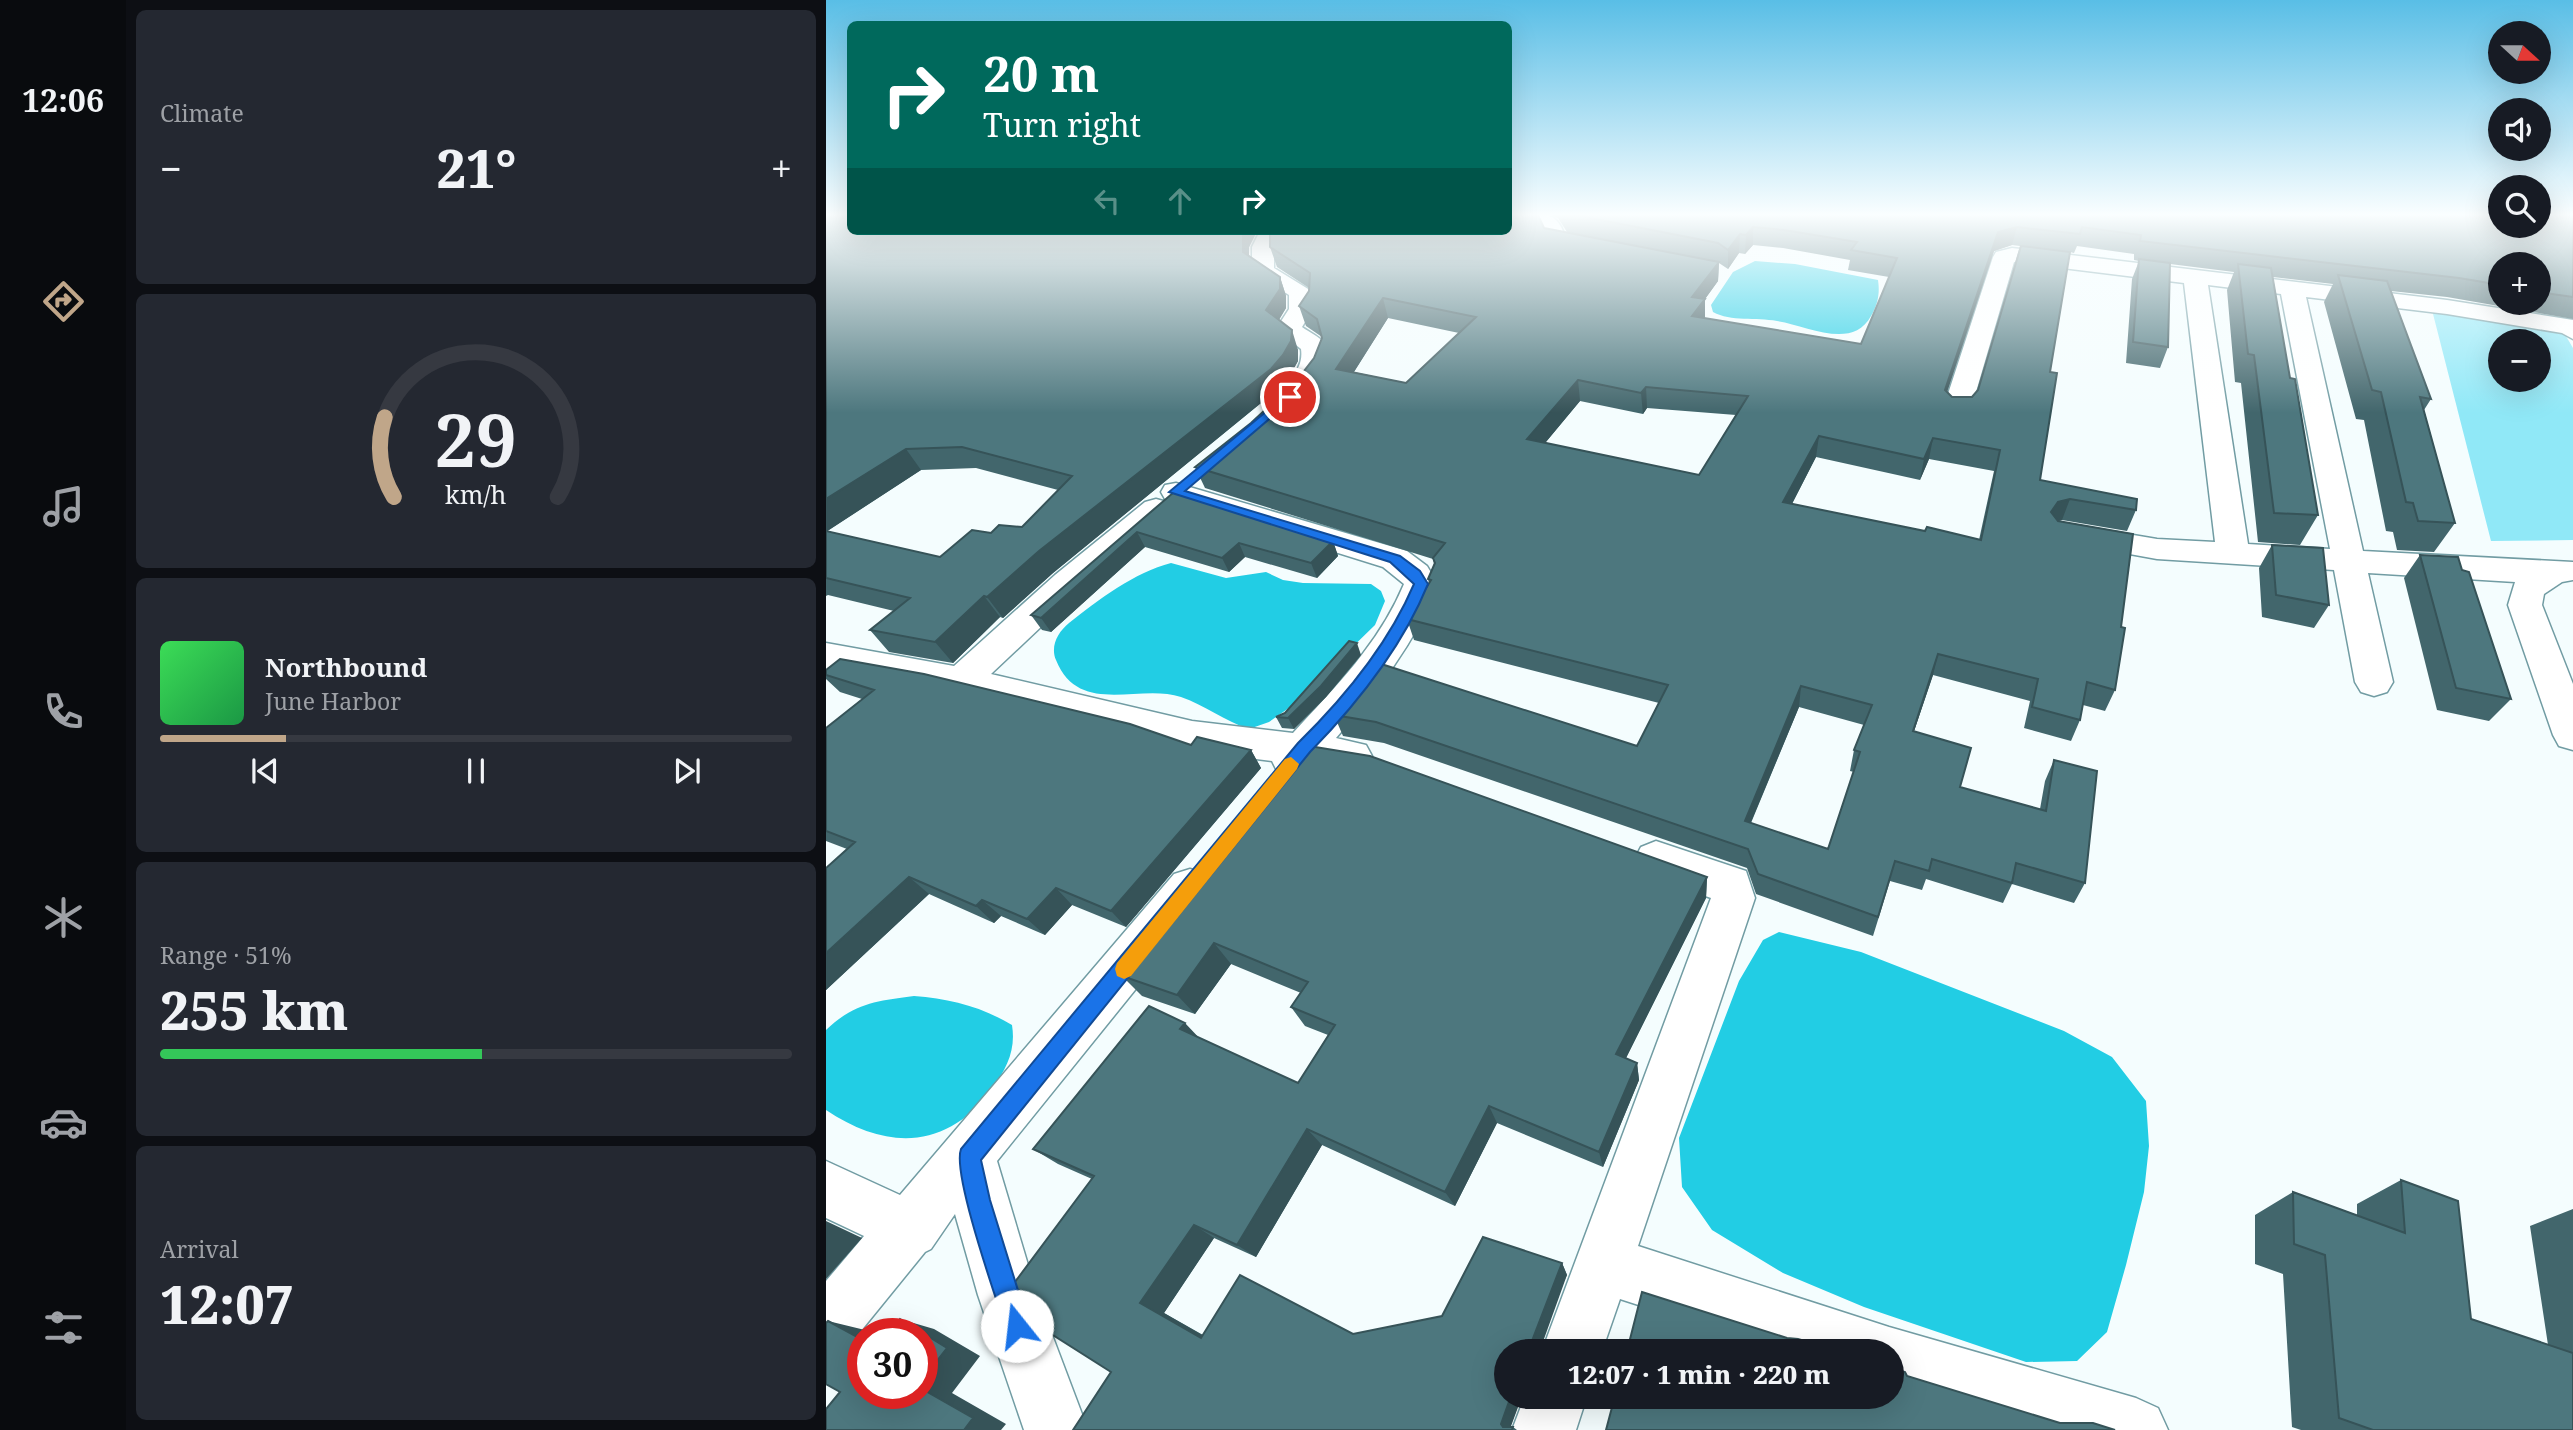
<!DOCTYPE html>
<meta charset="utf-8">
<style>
:root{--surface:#171b24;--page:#242831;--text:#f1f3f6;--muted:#9ea1a6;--line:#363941;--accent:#c0a689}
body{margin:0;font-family:"Noto Serif",serif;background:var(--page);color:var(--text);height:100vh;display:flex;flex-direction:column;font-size:26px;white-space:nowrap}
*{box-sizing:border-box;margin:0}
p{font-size:23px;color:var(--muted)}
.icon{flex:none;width:38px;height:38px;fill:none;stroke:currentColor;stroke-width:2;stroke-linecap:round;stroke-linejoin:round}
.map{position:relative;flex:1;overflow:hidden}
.panel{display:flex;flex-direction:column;gap:10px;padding:10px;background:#0d0f14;width:700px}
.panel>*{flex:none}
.banner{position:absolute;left:21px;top:21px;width:665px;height:214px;border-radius:10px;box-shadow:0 7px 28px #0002;background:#00695c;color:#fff;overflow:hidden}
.needle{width:46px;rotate:111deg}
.fabs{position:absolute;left:1662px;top:21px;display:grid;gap:14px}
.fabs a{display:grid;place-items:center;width:63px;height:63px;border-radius:50%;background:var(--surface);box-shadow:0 7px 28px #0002;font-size:35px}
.speed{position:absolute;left:21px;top:1318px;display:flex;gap:14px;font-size:35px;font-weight:700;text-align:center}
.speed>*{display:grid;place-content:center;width:91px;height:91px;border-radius:50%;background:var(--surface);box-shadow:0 7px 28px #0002;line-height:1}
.speed .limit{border:10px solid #d22;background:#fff;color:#111}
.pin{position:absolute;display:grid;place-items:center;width:60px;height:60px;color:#fff;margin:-30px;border:4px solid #fff;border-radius:50%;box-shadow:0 2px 7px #0007}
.me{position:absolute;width:77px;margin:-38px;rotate:344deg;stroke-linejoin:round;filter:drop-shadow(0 0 5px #0008)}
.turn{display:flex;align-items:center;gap:24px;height:147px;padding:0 21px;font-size:32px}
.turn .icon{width:91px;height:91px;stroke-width:2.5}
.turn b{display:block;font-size:49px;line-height:60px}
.lanes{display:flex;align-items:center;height:66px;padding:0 21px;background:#0003;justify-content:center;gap:35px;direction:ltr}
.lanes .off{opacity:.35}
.big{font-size:52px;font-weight:800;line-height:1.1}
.panel .card{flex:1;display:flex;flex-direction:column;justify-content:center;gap:10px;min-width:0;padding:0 24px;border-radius:10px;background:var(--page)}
.panel .dial{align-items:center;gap:0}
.dial svg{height:182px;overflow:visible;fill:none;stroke:var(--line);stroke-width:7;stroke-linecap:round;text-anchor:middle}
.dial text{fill:var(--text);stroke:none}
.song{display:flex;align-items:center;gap:21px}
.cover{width:84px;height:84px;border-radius:10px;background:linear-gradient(135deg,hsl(130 70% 55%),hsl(140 70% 35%))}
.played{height:7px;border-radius:4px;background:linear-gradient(90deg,var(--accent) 20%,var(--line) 20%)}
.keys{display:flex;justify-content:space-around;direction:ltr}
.heat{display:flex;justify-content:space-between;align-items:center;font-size:38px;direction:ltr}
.charge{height:10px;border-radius:5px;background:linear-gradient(90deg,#34c759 51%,var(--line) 0)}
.trip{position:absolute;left:668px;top:1339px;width:410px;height:70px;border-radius:35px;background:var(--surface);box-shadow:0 7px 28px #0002;font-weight:800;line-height:70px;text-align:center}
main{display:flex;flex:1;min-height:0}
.menu{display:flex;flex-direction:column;width:126px;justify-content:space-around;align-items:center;background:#090b0e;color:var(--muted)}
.menu .icon{width:49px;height:49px}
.menu .on{color:var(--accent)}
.menu b{font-size:32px;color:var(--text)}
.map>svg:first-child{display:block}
.green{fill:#90e8f7;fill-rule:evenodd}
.water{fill:#22cde4}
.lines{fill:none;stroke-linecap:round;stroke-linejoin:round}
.street-casing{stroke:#719ca3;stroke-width:3}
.street{fill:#fff;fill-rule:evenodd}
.wall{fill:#42666c;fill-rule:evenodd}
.shaded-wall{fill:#365358}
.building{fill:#4d777e;stroke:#365358;stroke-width:2;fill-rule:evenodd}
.route{fill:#1a73e8;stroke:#114b97;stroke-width:2}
.slow{fill:#f59e0b}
</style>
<main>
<nav class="menu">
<b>12:06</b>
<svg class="icon on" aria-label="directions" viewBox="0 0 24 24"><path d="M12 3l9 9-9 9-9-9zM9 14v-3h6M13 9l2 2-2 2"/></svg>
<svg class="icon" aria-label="music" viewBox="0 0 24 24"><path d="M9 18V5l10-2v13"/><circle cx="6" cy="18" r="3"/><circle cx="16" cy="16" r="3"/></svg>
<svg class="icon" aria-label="phone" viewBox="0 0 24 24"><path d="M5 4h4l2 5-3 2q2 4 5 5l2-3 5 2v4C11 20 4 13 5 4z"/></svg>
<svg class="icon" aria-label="climate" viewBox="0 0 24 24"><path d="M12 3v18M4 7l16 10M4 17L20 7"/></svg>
<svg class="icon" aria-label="car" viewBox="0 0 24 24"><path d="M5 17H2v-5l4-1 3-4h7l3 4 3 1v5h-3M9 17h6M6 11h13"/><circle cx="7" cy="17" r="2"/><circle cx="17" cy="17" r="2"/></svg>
<svg class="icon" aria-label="filters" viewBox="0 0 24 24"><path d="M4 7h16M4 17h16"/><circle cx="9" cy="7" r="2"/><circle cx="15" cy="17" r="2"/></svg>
</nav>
<section class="panel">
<div class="card"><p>Climate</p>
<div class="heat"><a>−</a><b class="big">21°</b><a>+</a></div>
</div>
<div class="card dial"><svg viewBox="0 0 100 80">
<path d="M14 69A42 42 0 1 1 86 69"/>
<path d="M14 69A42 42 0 0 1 10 34" stroke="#c0a689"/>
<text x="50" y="56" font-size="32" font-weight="700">29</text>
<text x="50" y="72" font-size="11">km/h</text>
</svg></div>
<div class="card">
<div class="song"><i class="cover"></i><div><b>Northbound</b><p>June Harbor</p></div></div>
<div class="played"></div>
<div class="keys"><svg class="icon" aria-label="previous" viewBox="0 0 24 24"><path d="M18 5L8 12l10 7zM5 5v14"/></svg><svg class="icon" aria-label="pause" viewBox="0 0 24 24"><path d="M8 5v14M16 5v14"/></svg><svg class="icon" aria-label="next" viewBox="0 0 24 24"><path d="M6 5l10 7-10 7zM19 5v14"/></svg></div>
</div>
<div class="card"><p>Range · 51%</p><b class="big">255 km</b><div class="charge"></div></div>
<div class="card"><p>Arrival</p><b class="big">12:07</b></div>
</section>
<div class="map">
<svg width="1747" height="1430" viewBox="0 0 1747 1430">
<rect width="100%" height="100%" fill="#f4fdfe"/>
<path class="green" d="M1606 310 1737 331 1747 348V540L1665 541ZM1675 341H1713V380H1675Z"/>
<path class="water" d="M929 261 969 264 1052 280C1054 293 1052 304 1045 316 1026 351 980 325 951 321 930 317 905 322 887 312L885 305 907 272Z
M345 563 400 578 440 572 457 580 477 583 545 584 555 591 559 601 549 625 467 705 443 722 423 729C399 721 378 705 355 697 313 683 253 717 230 660 224 646 232 632 243 623 272 600 309 572 345 563Z
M953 932 1035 952 1238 1031 1286 1057 1320 1101 1323 1146 1318 1192 1300 1265 1281 1332 1251 1361 1200 1362 1038 1307 957 1273 886 1230 856 1187 853 1138 913 981 937 940Z
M88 996C124 999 154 1006 186 1025 190 1050 181 1068 166 1089 121 1150 61 1151 0 1110V1030C28 1003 51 1001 88 996Z"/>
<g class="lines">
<g class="street-casing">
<path id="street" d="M682 213C706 213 730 207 738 234L777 242 780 247 769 254 721 244 715 228 682 219Z
M434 231H456L448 247V268L487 292V309L476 327C483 332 494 337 499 344 509 362 488 395 472 402 466 405 461 403 455 402L451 396C462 380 478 370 475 349L450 329 463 309V295L426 271V247Z
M1186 248 1621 300 1747 320V339L1736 333 1621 314 1480 297 1537 551 1747 562V580L1736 582 1718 594 1716 605 1747 684V750L1733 746 1727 735 1682 605 1689 582 1542 573 1567 682 1561 692 1548 696 1535 692 1529 682 1508 570 1331 559 1243 543 1238 536 1243 529 1254 526 1331 539 1389 542 1358 283 1188 262 1145 409 1141 415H1121L1117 409 1167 257 1170 252ZM1382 285 1455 294 1504 549 1422 544Z
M350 483 581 551 601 566 612 584C589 644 551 691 510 738L540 745 546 756 540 767 526 772 486 766C476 779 466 778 452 773L446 761 366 751 115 690 0 669V643L128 666 229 575 319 502 330 499 341 502 346 509 341 516 253 591 165 674 366 721 467 733C510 686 553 644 578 584L557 567 339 499 335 492 339 485Z
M830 841 920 871 929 898 812 1246 1063 1327 1310 1398 1332 1408 1342 1430H1207L1066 1386V1351H955L794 1299 776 1351H716L885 898 815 873 808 860 815 847Z
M364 869 380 874 386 888 380 902 171 1161 211 1295 262 1430H198L152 1295 129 1214 105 1249 99 1252 21 1348 0 1357V1281L38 1236 0 1218V1161L74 1195 348 874Z
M699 1396H761L750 1430H686Z"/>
</g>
<use href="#street" class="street"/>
</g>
<path class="wall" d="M0 213 24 231H431L423 247V256L454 277 460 296V308L453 320 472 350V361L464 375 452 389 227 573 177 618 174 617 127 663 63 652 44 630 68 611 2 595 0 596ZM150 468 232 490 196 527 165 533 114 557 1 531 95 470Z
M722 213H1747V319L1621 297 1565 291 1605 399 1598 410 1629 523 1608 552 1571 550 1567 532 1560 531 1538 420 1530 419 1498 302 1507 284 1447 277 1464 378 1492 515 1474 545 1432 542 1415 383 1409 382 1401 290 1408 272 1344 264 1342 347 1334 368 1300 363 1306 279 1313 261 1308 260V254L1251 246 1248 253 1244 252 1224 372 1214 480 1310 510 1301 531 1236 520 1233 521 1295 627 1289 690 1279 711 1257 705 1254 720 1245 741 1198 728 1204 701 1107 675 1088 731 1134 787 1214 809 1219 781 1228 760 1259 883 1248 903 1186 884 1177 903 1100 879 1096 890 1064 881 1047 936 930 894 921 868 558 743 517 736 508 715 811 746 833 703 588 640 581 619 603 583 602 579 608 564 607 559 379 488 369 467 425 423 471 380 488 358 496 337 480 326 473 306 483 291V288L451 267 444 247 718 228 741 232 732 218ZM927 245 957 248 1024 260 1022 270 1063 277 1035 344 879 318V299L892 281 893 263 902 269 913 253 919 254ZM1186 245 1194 246 1152 390 1146 397H1126L1121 392 1168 251ZM1675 264H1713V303H1675ZM562 318 633 333 580 383 528 372ZM754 401 817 414 821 408 910 415 873 475 719 443ZM990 457 1094 480 1103 459 1168 471 1153 540 1099 531 966 504ZM973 707 1038 725 1028 750 1024 771 1028 772 1002 849 925 823Z
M348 492 507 541 512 556 491 578 419 557 403 572 319 547 225 632 216 630 205 615Z
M1446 545 1503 605 1488 628 1436 617 1433 568Z
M1594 555 1636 570 1685 699 1663 721 1611 710 1578 578Z
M535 655 500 697 468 729 456 728 450 717 459 713Z
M0 670 365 745 425 750 435 768 300 927 246 905 219 935 175 916 168 923 103 894 0 990V868L21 849 0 841V728L36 699 14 692 0 679Z
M881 877 880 898 800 1058 811 1063 813 1080 777 1167 671 1123 629 1206 496 1145 430 1257 388 1238 338 1313 377 1335 527 1334 616 1316 736 1263 741 1275 681 1396H696L684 1427H687L691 1430H247L285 1372 266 1179 232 1164 207 1149 374 1038 472 1083 502 1035 479 1026 465 1007 475 993 405 964 369 1014 316 996 296 976 332 929 329 925Z
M1575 1180 1645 1319 1722 1345 1704 1226 1747 1209V1430H1475L1466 1427 1457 1274 1429 1264V1215L1467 1192 1531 1215V1204Z"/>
<path class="shaded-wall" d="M927 227V245L919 254 920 235Z
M1191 227 1186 245 1168 251 1115 410 1119 390 1172 232Z
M417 231H431L423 247V271L417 252Z
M914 234 913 253 902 269V250Z
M893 262 892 281 879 299V318L866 336V297Z
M454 277 460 296V308L447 329 440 310Z
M557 298 562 318 517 389 510 369Z
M466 330 472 350V361L464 375 452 389 227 573 177 618 161 597Z
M752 380 754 401 705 460 701 439Z
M820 387 821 408 817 414 815 393Z
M993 436 990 457 956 523 957 502Z
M1107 438 1103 459 1094 480 1098 459Z
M80 449 95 470 0 532V499Z
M1244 499 1236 520 1224 523 1225 512 1232 502Z
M311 532 319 547 225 632 215 618Z
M507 541 512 556 491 578 485 563Z
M413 543 419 557 403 572 396 558Z
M158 596 174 617 127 663 109 642Z
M531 643 535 655 500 697 468 729 462 718Z
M1112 654 1107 675 1081 752 1087 731Z
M975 686 973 707 917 841 919 821Z
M425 750 435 768 300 927 285 911Z
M83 877 103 894 0 990V953Z
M881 877 880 898 793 1072 790 1054Z
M230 888 246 905 219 935 201 919Z
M156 900 175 916 168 923 150 906Z
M388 943 405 964 369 1014 351 995Z
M359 1023 377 1042 354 1029Z
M811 1063 813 1080 777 1167 773 1152Z
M663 1106 671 1123 629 1206 619 1192Z
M481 1129 496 1145 430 1257 411 1245Z
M0 1221 36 1238 0 1279Z
M368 1225 388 1238 338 1313 397 1347 375 1338 314 1303Z
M736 1263 741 1275 714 1350 706 1341Z
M74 1319 108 1329 154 1356 126 1393 180 1424 175 1430H138L96 1389V1380Z
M2 1321 39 1330 45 1334H37V1340Z
M716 1345 721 1351H714Z
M685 1396H696L684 1429 677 1427 675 1424Z"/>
<path class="building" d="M0 213H24V231H417V252L454 277V289L440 310 466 330 465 341 457 355 445 369 213 551 161 597 158 596 109 642 44 630 84 598 0 578V531L114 557 146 530 165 533 173 525 196 527 246 476 136 447 80 449 0 499Z
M682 213H711L718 228 893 262 866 297 879 299 866 316 1035 344 1071 258 1025 250 1031 242 958 230 927 227 920 235 914 234 902 250 892 243 739 213H1675V226H1713V213H1747V297L1713 292V264H1675V285L1633 278 1314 241 1315 235 1256 227 1254 234 1191 227 1172 232 1119 390 1126 397H1146L1152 390 1195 246 1244 252 1224 372 1231 373 1214 480 1311 499 1310 510 1244 499 1232 502 1225 512 1232 521 1307 534 1295 627 1299 628 1289 690 1261 682 1254 720 1206 707 1212 679 1112 654 1087 731 1145 748 1134 787 1220 811 1228 760 1271 771 1259 883 1190 863 1186 883 1106 859 1103 871 1069 861 1052 917 932 874 922 849 550 722 508 715 552 663 811 746 842 685 581 619 605 580 602 579 609 563 607 558 619 543 369 467 425 423 471 380 488 358 496 338 491 319 473 306 483 291 484 273 444 247V231H682ZM557 298 650 317 580 383 510 369ZM752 380 815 393 820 387 922 396 873 475 701 439ZM993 436 1098 459 1107 438 1174 450 1155 540 1101 527 1099 531 957 502ZM975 686 1046 705 1028 750 1034 752 1002 849 919 821Z
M1313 259 1344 263 1342 347 1307 342Z
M1412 264 1445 268 1464 378 1469 379 1492 515 1448 513 1428 355 1422 354Z
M1512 275 1561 281 1605 399 1594 397 1629 523 1592 521 1587 503 1580 502 1555 392 1546 390Z
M348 492 507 541 485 563 413 543 396 558 311 532 215 618 205 615Z
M1446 545 1497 548 1503 605 1450 595Z
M1594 555 1632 557 1636 570 1643 572 1685 699 1630 688Z
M523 641 531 643 495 686 462 718 450 717 459 713Z
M14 659 98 674 304 724 365 745 371 737 425 750 285 911 230 888 201 919 156 900 150 906 83 877 0 953V868L29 842 0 831V728L48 690 0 675V670Z
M477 745 544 756 881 877 790 1054 811 1063 773 1152 663 1106 619 1192 481 1129 411 1245 368 1225 314 1303 375 1338 414 1275 527 1334 616 1316 657 1237 736 1263 706 1341 716 1345 714 1351H681V1396H685L675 1424 677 1427H687L686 1430H247L285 1372 197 1316 186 1286 268 1176 207 1149 323 1006 359 1023 354 1029 472 1083 509 1025 465 1007 482 982 388 943 351 995 296 976 333 927 329 925Z
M1575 1180 1632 1201 1645 1319 1747 1353V1430H1547L1513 1418 1499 1255 1468 1244 1467 1192 1579 1233Z
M816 1292 961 1338 972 1339 1013 1351H801Z
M74 1319 121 1348 96 1380V1334H62Z
M2 1321 37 1340V1393H96V1389L147 1418 138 1430H0V1409L14 1392 0 1384V1323Z
M1066 1368 1079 1372 1081 1376 1234 1423H1267L1289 1430H780L789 1396H1066Z"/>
<linearGradient id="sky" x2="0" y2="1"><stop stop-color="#59bee6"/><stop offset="0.52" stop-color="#fafeff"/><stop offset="1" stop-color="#fafeff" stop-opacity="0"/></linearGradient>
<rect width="1747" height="413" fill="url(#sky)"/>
<path class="route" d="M460 395 469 397 359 491 574 556 594 571 602 584C576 648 532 703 484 752L155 1160 164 1200 203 1326 200 1335 191 1339 182 1335 179 1326C169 1295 126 1173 135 1149L472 743C519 697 562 645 588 584L564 562 343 492Z"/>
<path class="slow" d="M465 757 473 764 471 769 305 976 298 979 291 976 289 969 291 963 459 759Z"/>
</svg>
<div class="fabs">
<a><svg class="needle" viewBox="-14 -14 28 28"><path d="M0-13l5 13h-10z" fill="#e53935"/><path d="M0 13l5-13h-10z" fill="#9ea1a6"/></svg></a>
<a><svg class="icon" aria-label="sound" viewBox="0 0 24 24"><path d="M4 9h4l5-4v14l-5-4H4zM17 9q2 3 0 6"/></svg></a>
<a><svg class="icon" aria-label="search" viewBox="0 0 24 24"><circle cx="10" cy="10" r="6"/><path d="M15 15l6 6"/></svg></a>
<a>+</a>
<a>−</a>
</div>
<div class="speed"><div class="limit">30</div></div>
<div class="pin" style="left:464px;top:397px;background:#d93025"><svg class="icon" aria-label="arrive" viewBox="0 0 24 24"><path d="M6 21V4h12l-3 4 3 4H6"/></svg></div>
<svg class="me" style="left:191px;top:1326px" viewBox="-20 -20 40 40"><circle r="19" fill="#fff"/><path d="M0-13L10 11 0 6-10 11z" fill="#1a73e8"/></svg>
<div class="trip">12:07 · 1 min · 220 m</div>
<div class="banner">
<div class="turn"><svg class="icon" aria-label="right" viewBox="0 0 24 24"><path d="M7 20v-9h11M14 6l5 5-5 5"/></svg><div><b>20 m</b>Turn right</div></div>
<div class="lanes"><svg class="icon off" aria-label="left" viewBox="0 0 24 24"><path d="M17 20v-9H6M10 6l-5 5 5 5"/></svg><svg class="icon off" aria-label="ahead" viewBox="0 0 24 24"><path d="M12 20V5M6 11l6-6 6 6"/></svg><svg class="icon" aria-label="right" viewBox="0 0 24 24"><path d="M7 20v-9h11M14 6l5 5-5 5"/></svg></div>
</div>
</div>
</main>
